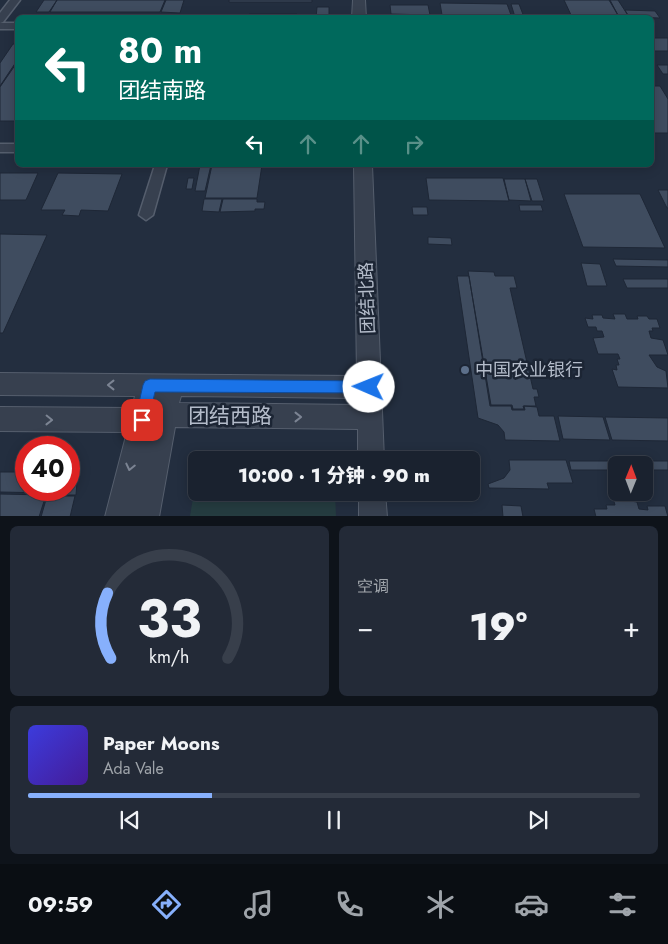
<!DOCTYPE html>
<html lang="zh">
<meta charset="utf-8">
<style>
:root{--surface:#1a222f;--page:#232a37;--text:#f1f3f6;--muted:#9fa4aa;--line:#383f4b;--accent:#87b0fc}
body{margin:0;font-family:Jost,"Noto Sans SC",sans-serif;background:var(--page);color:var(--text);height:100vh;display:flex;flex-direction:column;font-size:19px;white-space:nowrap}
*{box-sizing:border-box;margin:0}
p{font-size:16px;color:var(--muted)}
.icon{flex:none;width:28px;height:28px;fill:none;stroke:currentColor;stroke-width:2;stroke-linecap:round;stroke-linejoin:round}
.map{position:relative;height:516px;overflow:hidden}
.side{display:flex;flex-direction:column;gap:10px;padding:10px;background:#0e131a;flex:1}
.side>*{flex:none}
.guide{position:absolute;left:15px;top:15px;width:639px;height:152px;border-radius:8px;box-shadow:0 2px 12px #0003,0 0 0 1px var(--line);background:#00695c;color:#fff;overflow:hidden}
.needle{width:32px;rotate:1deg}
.controls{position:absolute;left:608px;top:456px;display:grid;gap:10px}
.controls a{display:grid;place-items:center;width:45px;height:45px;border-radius:8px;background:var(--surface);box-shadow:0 2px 12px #0003,0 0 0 1px var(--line);font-size:25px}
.speed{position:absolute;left:15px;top:436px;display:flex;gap:10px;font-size:25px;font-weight:700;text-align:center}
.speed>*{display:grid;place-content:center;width:65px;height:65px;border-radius:50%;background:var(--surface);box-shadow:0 2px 12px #0003,0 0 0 1px var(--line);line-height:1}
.speed .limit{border:8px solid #d22;background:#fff;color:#111}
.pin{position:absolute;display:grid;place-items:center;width:42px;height:42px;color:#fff;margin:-21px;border-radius:10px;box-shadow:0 2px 8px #0006}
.me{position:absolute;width:55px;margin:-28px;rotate:271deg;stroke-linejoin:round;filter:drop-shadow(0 0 4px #0008)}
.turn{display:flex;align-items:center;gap:18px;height:105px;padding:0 20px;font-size:22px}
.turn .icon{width:65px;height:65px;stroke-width:2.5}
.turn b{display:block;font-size:35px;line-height:42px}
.lanes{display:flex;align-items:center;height:48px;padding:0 20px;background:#0003;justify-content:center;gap:25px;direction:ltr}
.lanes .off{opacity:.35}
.big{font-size:38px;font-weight:800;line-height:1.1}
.side .tile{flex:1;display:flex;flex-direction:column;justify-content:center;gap:8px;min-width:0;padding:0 18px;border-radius:8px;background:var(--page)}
.side .dial{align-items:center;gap:0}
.dial svg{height:130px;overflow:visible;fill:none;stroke:var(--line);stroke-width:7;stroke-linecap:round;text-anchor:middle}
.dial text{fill:var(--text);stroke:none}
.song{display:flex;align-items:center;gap:15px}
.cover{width:60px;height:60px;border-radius:8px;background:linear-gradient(135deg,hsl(240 70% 55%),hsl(260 70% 35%))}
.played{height:5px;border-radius:2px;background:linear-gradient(90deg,var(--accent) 30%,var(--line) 30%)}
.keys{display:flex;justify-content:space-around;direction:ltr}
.heat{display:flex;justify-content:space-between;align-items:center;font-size:28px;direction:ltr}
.side .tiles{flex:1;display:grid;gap:10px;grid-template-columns:1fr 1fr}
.tile:last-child{grid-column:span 2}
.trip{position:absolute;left:188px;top:451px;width:292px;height:50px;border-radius:8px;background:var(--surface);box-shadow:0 2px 12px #0003,0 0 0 1px var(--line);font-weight:800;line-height:50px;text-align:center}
.tabs{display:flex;height:80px;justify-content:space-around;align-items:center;background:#0a0e13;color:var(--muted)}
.tabs .icon{width:35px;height:35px}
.tabs .current{color:var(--accent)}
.tabs b{font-size:22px;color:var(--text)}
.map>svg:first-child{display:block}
.green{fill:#253c40}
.building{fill:#3f4c5f;stroke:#1e2736}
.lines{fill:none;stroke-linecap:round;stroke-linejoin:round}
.minor-casing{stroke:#555e6d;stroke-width:3}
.tertiary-casing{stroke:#555e6d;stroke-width:2}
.minor{fill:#37404f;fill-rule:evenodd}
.tertiary{fill:#37404f;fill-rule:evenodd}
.oneway{stroke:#7c8493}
.route{fill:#1a73e8;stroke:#114b97}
.service-dot{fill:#5c6f8a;stroke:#1c2534;stroke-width:2}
.labels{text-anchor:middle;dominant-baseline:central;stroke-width:5;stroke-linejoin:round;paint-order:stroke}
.street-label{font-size:18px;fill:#b4bcca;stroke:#1c2534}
.poi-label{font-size:18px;fill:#b4bcca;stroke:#1c2534;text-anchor:start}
.near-street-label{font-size:21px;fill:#b4bcca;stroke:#1c2534}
</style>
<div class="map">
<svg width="668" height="517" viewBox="0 0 668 517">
<rect width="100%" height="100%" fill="#232e3f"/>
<path class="green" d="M201 451 335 454V460H200Z
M196 480V492L335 493 336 516H190Z"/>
<path class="building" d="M44 0H57L49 12H36Z
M57 0H165L160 12H50Z
M166 0H184L180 13 161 12Z
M229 0H312V2H229Z
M564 0H609L619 17H572Z
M610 0H618L629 17H619Z
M440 3 507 4 511 15H442Z
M511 4H519L524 17H515Z
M390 5H428L430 15 391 14Z
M317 7H329V18H316Z
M625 10 655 11 660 18 629 17Z
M249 14H297V18H248Z
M651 38H668V51H651Z
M13 44H18V59L0 86V63Z
M18 61V121H0V87Z
M657 65H668V74H663Z
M651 86H660L668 99V133H651Z
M200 165H211L205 191H195Z
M212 165H262L257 198H205Z
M0 173H38L26 200H0Z
M58 173 122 174 108 211 81 210 79 216 62 215 65 210H41Z
M188 178H194L192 189H186Z
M426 178H503L509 201 429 200Z
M504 179H525L531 201 509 200Z
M525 179H537L544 201H532Z
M658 190H668V208H667Z
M564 194H640L665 248 583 247Z
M204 199H222L219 212 202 211Z
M223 199H257V202H265L264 209H255V211L220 212Z
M519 205H541L543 211H520Z
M412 207H427L428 215H413Z
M0 234 47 235 3 333H0Z
M428 237 451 238 452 245 428 244Z
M613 259 668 260V267L616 266Z
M581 263 600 264 607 286H587Z
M468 271 494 272 495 276H514L517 288H510L533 389H537L539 397H534L536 406H523L524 409H513L512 405H491Z
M457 276H469L490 406H511L512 410H525L524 406 537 407 539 416H554L560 441 505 440 504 432 498 425 478 418Z
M623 279H668V288H627Z
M613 314H625L627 319H638L637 316H647L649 319H657L660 328H652L653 331H649L651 338 663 340 668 355H649L657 367 666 371 668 388 618 387 612 369 617 370 616 365H619L617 359H620L618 354H598L593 338 604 337 602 331H597L596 327H588L585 318 593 319 592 315H602L603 318 615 319Z
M558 416 603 417 610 440 563 439Z
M605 417 668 418V441L612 440Z
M509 460H566L573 483H547L549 489 489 488 488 484 504 478 510 470Z
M569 461H668V470H644V465H616V470H571Z
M0 472H26V490H51L50 493 0 492Z
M69 473 77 482 76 495H52L53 490H69Z
M0 494 46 495 39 517H0Z
M47 496H75L70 517H41Z
M613 498H629L630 501 637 502 639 509 648 510 647 506H665L668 517H596L594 509H607L606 505H615Z
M502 505 521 506 523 517H503Z"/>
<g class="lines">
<g class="minor-casing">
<path id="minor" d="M10 0H20L3 22 0 23V13Z
M0 23H18V29H0Z
M0 144H18V152H0Z
M155 165H167L153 215 146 220 139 215Z"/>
</g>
<g class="tertiary-casing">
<path id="tertiary" d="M353 0H365L366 18H352Z
M354 165H372L384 460H358V429L175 427 159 517H105L127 432 0 431V407L132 408 135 396 0 395V373L357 376ZM181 396 357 398V405L179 403Z
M359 492H385L387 517H359Z"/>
</g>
<use href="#minor" class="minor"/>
<use href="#tertiary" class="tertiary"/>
</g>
<defs><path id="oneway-chevron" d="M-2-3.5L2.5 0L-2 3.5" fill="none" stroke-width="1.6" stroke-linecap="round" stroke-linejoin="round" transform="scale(1.25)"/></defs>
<g class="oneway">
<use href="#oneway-chevron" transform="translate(111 385) rotate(-180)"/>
<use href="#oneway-chevron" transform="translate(298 417)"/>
<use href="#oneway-chevron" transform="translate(49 420) rotate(1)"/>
<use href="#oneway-chevron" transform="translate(130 467) rotate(103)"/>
</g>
<path class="route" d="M150 379 369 381 374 383 376 387 374 392 369 393 155 392 147 425 142 427 137 425 135 420 143 385 145 381Z"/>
<circle class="service-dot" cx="465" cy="370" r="5"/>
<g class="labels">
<g class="street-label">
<text transform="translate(367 298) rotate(-92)">团结北路</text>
</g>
<g class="poi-label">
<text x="475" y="370">中国农业银行</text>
</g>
<g class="near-street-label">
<text x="230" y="416">团结西路</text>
</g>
</g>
</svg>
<div class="controls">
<a><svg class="needle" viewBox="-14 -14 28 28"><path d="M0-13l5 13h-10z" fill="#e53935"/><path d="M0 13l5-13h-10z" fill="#9fa4aa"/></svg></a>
</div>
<div class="speed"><div class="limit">40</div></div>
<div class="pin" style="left:142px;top:420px;background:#d93025"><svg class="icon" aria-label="arrive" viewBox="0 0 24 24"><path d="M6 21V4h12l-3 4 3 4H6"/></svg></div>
<svg class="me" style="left:369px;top:387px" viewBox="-20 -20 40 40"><circle r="19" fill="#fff"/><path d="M0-13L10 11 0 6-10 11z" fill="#1a73e8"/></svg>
<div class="trip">10:00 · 1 分钟 · 90 m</div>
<div class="guide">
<div class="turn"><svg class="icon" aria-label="left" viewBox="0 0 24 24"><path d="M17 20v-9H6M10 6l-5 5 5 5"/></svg><div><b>80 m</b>团结南路</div></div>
<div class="lanes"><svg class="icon" aria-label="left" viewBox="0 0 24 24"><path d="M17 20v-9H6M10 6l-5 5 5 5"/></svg><svg class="icon off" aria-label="ahead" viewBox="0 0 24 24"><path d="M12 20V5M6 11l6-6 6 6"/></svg><svg class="icon off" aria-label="ahead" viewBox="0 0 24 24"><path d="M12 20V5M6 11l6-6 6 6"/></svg><svg class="icon off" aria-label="right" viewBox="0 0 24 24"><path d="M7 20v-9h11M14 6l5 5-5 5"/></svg></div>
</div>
</div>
<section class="side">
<div class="tiles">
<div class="tile dial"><svg viewBox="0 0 100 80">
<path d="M14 69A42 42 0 1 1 86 69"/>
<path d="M14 69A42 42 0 0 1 12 29" stroke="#87b0fc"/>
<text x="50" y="56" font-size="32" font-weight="700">33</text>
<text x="50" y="72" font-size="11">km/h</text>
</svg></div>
<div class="tile"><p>空调</p>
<div class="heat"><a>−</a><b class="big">19°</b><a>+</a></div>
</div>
<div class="tile">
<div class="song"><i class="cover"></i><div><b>Paper Moons</b><p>Ada Vale</p></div></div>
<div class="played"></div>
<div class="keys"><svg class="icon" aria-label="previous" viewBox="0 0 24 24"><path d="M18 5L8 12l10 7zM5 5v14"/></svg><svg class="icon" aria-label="pause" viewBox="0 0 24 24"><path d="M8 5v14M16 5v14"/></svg><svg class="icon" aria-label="next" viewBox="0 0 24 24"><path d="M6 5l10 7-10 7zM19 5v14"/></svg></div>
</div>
</div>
</section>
<nav class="tabs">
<b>09:59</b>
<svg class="icon current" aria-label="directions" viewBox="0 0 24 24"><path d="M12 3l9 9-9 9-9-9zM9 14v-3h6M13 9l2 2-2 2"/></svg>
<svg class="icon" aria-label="music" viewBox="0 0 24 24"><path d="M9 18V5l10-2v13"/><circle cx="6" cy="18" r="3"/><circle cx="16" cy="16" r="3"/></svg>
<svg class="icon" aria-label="phone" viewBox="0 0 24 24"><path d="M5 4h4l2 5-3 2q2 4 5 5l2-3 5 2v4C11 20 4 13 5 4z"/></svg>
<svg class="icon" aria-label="climate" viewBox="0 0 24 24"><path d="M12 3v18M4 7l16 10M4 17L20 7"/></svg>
<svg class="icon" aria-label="car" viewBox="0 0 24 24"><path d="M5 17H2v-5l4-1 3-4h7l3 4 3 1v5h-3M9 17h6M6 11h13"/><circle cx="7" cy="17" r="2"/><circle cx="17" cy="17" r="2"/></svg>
<svg class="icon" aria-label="filters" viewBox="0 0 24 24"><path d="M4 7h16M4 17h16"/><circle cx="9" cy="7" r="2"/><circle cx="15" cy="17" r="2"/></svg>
</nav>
